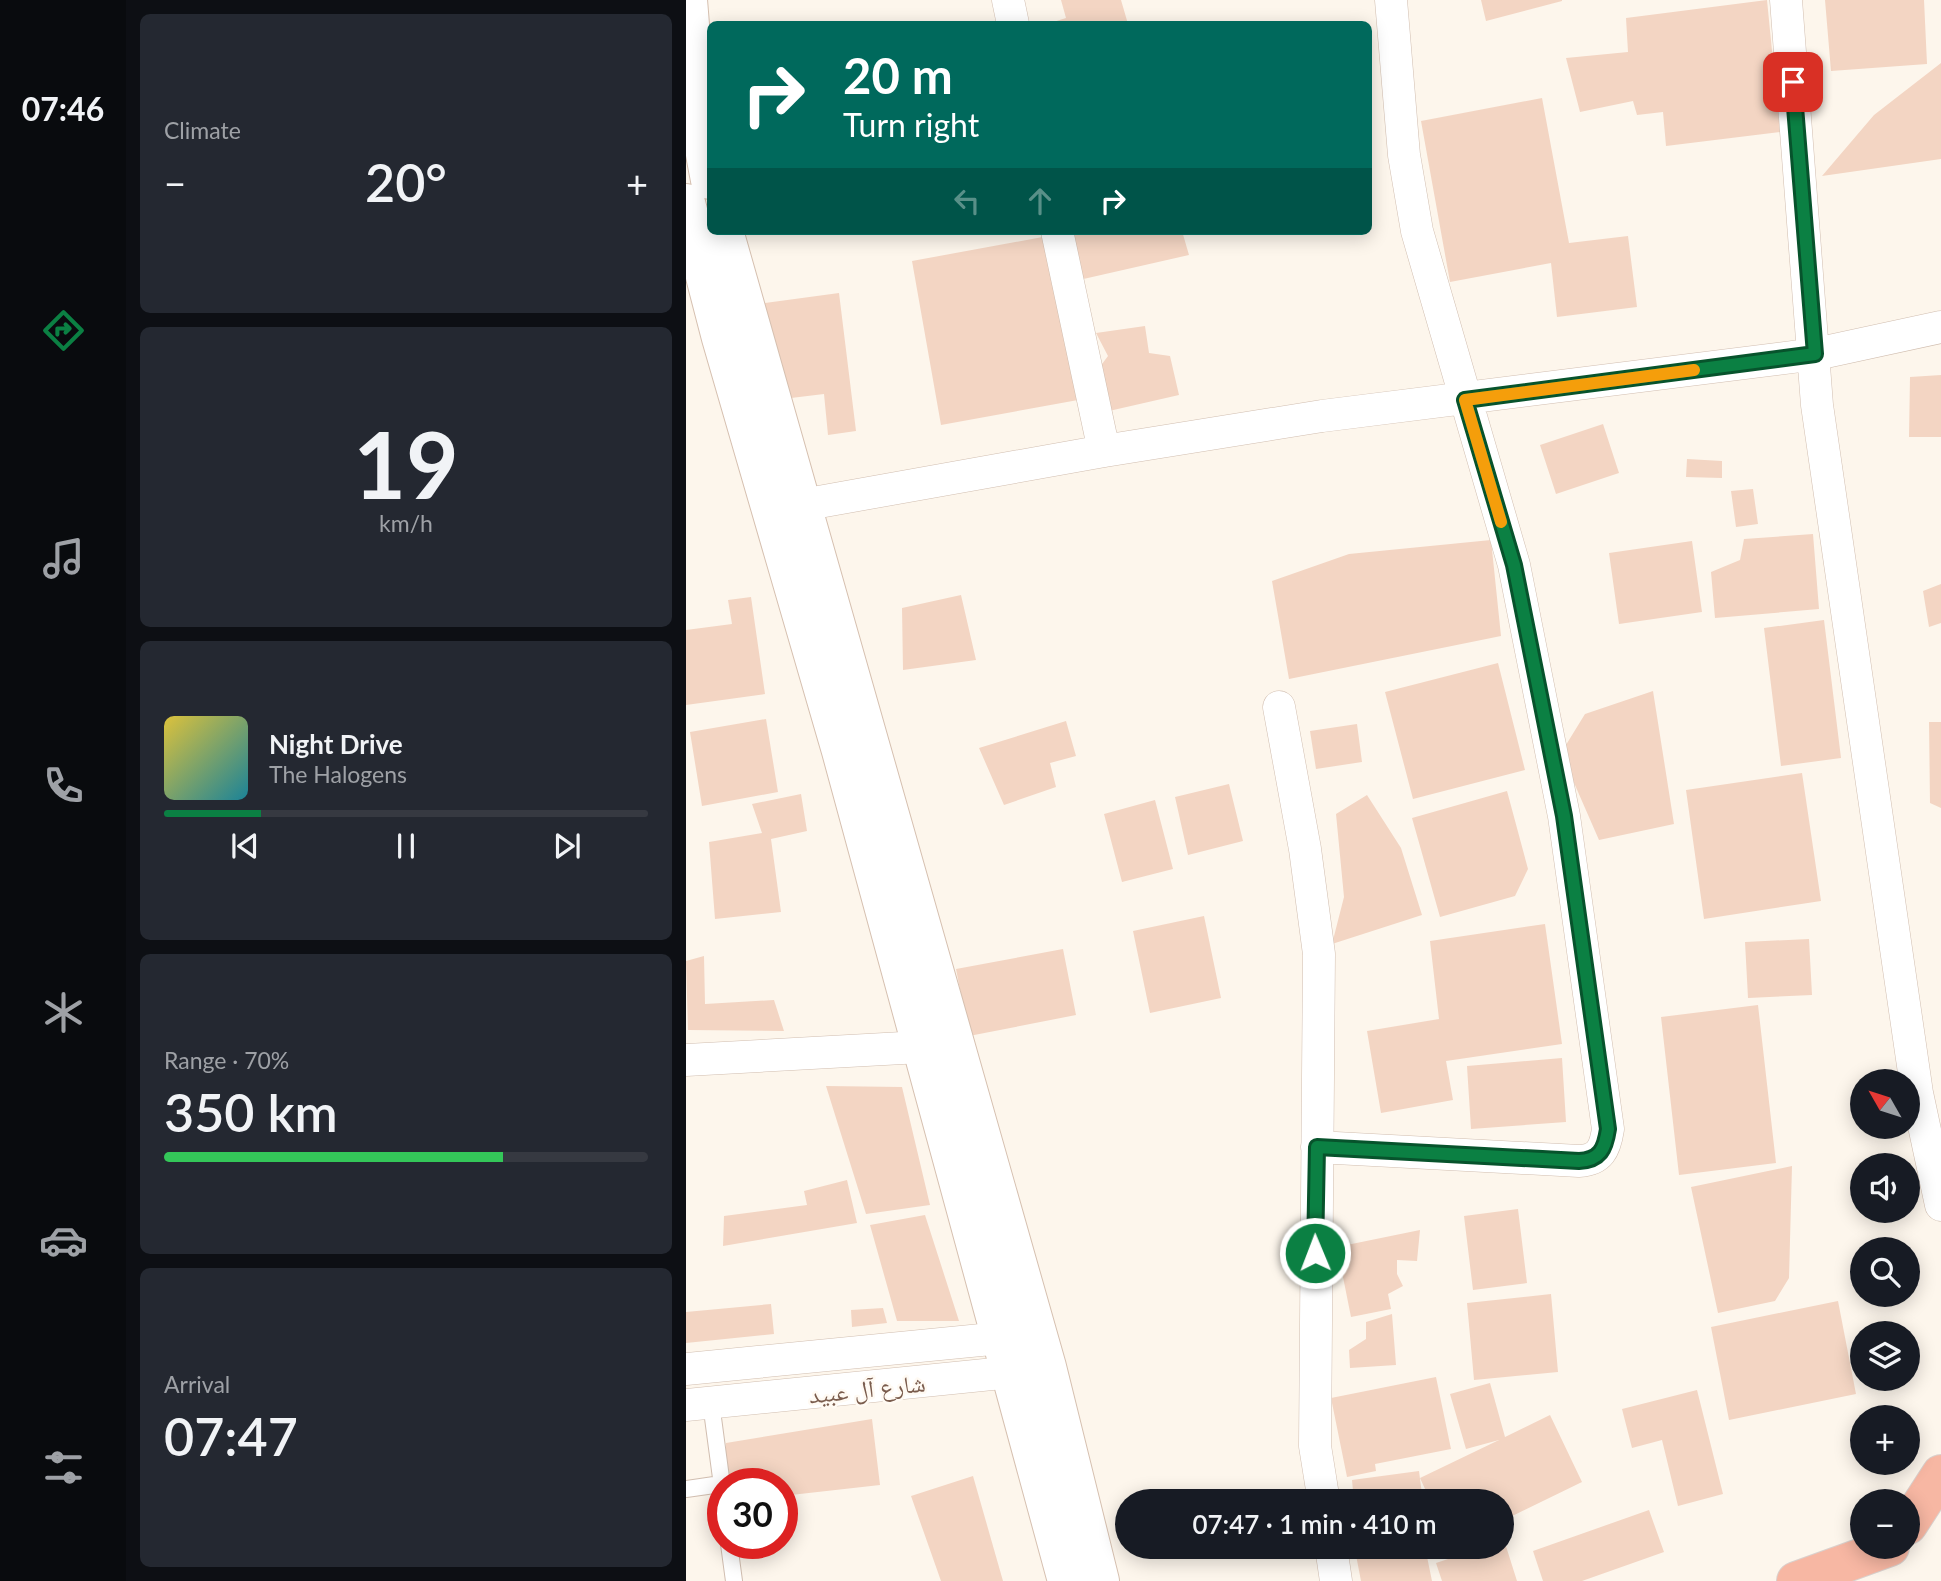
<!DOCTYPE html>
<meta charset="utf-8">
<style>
:root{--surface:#171b24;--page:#242831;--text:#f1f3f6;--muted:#9ea1a6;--line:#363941;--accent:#0b8043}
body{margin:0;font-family:Lato,"Noto Naskh Arabic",sans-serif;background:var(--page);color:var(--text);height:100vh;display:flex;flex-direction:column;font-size:26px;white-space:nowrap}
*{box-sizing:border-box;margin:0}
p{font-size:23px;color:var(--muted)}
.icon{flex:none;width:38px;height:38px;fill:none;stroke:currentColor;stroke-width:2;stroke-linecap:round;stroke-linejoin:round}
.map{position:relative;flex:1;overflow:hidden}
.panel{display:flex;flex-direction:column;gap:14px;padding:14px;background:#0d0f14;width:560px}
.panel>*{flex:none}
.hud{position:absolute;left:21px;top:21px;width:665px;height:214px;border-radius:10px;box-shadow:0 4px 18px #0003;background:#00695c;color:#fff;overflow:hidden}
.needle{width:46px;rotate:309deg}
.tools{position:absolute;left:1164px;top:1069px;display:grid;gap:14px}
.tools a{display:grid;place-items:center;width:70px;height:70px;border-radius:50%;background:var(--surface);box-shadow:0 4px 18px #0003;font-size:35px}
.speed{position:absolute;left:21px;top:1468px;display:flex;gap:14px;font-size:35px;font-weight:700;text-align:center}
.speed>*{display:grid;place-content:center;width:91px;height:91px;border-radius:50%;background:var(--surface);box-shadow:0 4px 18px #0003;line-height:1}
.speed .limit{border:10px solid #d22;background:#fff;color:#111}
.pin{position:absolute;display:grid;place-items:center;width:60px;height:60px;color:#fff;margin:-30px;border-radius:14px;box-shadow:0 4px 10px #0006}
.me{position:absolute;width:77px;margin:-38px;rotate:359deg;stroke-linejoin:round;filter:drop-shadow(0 0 5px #0008)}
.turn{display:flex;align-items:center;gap:24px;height:147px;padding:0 21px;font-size:32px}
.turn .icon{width:91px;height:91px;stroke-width:2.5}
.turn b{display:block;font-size:49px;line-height:60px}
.lanes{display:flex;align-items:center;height:66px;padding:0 21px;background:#0003;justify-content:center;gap:35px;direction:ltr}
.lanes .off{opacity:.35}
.big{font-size:52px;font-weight:600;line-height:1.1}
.panel .tile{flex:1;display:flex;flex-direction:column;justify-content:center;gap:10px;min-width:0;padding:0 24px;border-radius:10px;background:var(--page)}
.panel .dial{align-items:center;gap:0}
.dial b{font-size:91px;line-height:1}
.song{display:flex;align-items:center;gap:21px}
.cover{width:84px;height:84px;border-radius:10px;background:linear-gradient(135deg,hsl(50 70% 55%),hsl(190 70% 35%))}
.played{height:7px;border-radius:4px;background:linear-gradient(90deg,var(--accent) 20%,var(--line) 20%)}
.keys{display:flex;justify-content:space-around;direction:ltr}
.heat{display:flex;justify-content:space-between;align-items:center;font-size:38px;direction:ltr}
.charge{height:10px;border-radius:5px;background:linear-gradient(90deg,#34c759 70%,var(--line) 0)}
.trip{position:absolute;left:429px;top:1489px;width:399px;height:70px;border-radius:35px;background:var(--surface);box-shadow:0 4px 18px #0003;font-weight:600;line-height:70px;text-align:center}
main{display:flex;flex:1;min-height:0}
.dock{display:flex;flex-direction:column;width:126px;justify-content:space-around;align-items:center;background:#090b0e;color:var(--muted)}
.dock .icon{width:49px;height:49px}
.dock .current{color:var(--accent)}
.dock b{font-size:32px;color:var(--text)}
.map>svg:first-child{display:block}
.building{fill:#f3d5c3}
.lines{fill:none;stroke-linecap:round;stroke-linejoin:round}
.lane-casing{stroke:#d1beb0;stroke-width:18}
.street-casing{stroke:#d1beb0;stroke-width:33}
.secondary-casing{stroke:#d6c0b0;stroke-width:40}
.highway-casing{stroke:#dad1cd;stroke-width:40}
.lane{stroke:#fff;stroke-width:16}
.street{stroke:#fff;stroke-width:32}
.secondary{stroke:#fff;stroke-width:38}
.highway{stroke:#f7b7a3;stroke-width:38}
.route-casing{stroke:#07532c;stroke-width:18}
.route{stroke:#0b8043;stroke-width:12}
.slow{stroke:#f59e0b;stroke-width:12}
.labels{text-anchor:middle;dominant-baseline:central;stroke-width:5;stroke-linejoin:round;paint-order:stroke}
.street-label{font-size:24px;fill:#7a5c4d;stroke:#fffaf3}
</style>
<main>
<nav class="dock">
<b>07:46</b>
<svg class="icon current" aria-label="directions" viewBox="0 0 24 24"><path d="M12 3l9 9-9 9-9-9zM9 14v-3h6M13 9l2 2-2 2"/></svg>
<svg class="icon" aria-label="music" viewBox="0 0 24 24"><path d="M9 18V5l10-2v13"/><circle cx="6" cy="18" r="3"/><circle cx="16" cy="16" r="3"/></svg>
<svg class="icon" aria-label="phone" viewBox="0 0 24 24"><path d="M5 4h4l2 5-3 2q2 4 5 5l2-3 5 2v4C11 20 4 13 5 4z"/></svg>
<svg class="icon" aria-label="climate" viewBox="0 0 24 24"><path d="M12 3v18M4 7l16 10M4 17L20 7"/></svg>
<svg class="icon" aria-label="car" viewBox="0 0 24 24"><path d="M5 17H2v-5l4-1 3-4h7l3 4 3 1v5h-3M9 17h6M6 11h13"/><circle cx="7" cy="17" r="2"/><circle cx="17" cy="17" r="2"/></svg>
<svg class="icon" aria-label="filters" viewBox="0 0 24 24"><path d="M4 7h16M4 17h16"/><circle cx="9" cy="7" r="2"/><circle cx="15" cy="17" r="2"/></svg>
</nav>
<section class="panel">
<div class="tile"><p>Climate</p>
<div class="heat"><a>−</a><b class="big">20°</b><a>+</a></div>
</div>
<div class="tile dial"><b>19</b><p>km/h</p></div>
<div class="tile">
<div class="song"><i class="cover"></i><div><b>Night Drive</b><p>The Halogens</p></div></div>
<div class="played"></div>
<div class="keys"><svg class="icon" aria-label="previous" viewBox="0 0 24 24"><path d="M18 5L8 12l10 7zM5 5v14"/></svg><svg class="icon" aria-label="pause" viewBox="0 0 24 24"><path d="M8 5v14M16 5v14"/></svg><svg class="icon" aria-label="next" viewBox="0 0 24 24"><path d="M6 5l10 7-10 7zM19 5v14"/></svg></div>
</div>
<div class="tile"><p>Range · 70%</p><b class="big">350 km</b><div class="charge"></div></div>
<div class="tile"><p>Arrival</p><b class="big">07:47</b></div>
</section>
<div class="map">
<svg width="1255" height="1581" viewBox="0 0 1255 1581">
<rect width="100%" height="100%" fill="#fdf6ec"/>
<path class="building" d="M375 0H435L442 24H361L380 18Z
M795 0H876V1L800 21Z
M1081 0 1094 132 980 146 977 112 951 115 947 101 894 112 880 58 942 52 940 18Z
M1139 0H1238L1241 64 1145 71Z
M1255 63V159L1136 176 1188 115Z
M856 98 883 243 942 236 951 307 871 317 865 263 764 282 735 121Z
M382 231H496L503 255 393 280Z
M362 236 392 400 255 425 226 261Z
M153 293 170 431 142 435 138 394 105 398 88 375 79 303Z
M459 326 463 353 484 356 493 395 423 411 413 368 422 356 410 333Z
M1255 375V437H1223L1224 377Z
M917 424 933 473 870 494 854 445Z
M1001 459 1036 461V478L1000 477Z
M1067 489 1072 524 1050 527 1045 491Z
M1127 534 1133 609 1029 618 1025 572 1054 560 1058 539Z
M805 540 815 636 603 679 586 581 663 554Z
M1006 541 1016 612 933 624 923 553Z
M1255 584V623L1243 627 1237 591Z
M275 595 290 660 217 670 216 608Z
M65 597 79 694 0 705V630L46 624 42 600Z
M1138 620 1155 758 1095 766 1078 628Z
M812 663 839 770 727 799 699 692Z
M967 691 988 824 913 840 875 753 899 714Z
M80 719 92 792 16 806 4 732Z
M380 721 390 756 364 763 370 787 318 805 293 748Z
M1243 722H1255V808L1244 803Z
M671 724 676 762 630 769 624 731Z
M1116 773 1135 901 1018 919 1000 790Z
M543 784 557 841 502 855 489 797Z
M821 791 842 869 829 896 754 917 726 818Z
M115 794 121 831 85 839 95 912 29 919 23 842 76 833 66 804Z
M681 795 715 848 736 915 646 944 658 897 650 814Z
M469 800 487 869 436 882 418 814Z
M518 916 535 998 464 1013 447 931Z
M859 924 876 1044 760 1061 767 1100 695 1113 681 1031 753 1019 744 941Z
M1123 939 1126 995 1062 998 1059 942Z
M377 949 390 1015 283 1036 270 969Z
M18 956 19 1004 88 1000 98 1031 2 1030 0 961Z
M1072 1005 1090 1163 993 1175 975 1017Z
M876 1058 880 1122 785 1129 781 1066Z
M140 1086 216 1087 244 1205 180 1214Z
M1106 1166 1103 1278 1089 1301 1032 1313 1005 1187Z
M161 1180 171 1223 37 1246 38 1216 121 1205 118 1191Z
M832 1209 841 1283 787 1290 778 1216Z
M239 1215 273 1321H211L184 1225Z
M734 1230 731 1261 711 1260V1274L717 1286 702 1294 705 1309 665 1317 651 1247Z
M865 1294 872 1372 788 1380 781 1303Z
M1152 1301 1170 1394 1043 1420 1025 1327Z
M85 1304 88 1334 0 1343V1312Z
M197 1308 201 1323 166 1327 165 1310Z
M706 1314 710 1365 664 1368 663 1350 680 1339V1322Z
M750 1377 765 1449 689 1464 690 1471 661 1477 645 1398Z
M804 1383 819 1437 864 1415 896 1482 816 1521V1502H745L734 1478 813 1440 780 1449 764 1394Z
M1011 1390 1037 1494 992 1506 976 1440 946 1448 936 1409Z
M186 1419 194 1485 96 1496V1484H39L40 1443Z
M733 1471 737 1502H668L666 1480Z
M287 1476 317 1581H255L225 1496Z
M963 1510 978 1552 896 1581H857L847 1551Z
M818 1540 831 1581H756L750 1563 798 1547H816Z
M708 1547H739L746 1581H675L670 1555Z"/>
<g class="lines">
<g class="lane-casing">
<path id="lane" d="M25 1403 37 1493
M0 1489 35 1484
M43 1544 48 1581"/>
</g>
<g class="street-casing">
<path id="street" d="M322 0 327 24
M1100 0 1131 405 1231 1093 1255 1205
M371 231 418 451
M116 505 418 451 636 416 1130 354 1255 327
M593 707 619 849 633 954 629 1446 638 1502
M0 1060 235 1047
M631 1147 893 1161C914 1160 919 1149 922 1129L878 816 828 565 731 231 718 155 705 0
M0 1369 336 1336
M0 1405 347 1370
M645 1547 650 1581"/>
</g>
<g class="secondary-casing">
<path id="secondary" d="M2 0 11 112 24 180
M0 203 35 338 155 751 381 1581
M38 231 361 1367 414 1581"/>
</g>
<g class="highway-casing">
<path id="highway" d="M1222 1525 1255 1474
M1110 1581 1204 1547"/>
</g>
<use href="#lane" class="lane"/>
<use href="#street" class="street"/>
<use href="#secondary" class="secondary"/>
<use href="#highway" class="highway"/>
</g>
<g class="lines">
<g class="route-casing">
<path id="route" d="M629 1253 631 1147 893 1161C914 1160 919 1149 922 1129L878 816 828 565 779 400 1129 354 1107 82"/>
</g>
<use href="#route" class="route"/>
<path class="slow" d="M815 522 779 400 1008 370"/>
</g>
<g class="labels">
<g class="street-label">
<text transform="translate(181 1388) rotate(-6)">شارع آل عبيد</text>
</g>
</g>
</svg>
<div class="tools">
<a><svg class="needle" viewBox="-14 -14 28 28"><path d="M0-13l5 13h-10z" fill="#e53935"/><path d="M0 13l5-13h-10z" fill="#9ea1a6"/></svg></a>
<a><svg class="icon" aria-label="sound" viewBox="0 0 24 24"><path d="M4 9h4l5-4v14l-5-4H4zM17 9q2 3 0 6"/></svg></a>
<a><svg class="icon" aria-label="search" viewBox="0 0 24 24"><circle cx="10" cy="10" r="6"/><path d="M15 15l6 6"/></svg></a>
<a><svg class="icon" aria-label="layers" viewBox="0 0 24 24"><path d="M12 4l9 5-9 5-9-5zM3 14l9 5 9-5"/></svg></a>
<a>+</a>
<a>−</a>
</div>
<div class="speed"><div class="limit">30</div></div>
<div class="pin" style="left:1107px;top:82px;background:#d93025"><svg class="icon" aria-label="arrive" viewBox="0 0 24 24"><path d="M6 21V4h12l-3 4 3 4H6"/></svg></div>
<svg class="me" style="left:629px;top:1253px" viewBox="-20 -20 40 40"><circle r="17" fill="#0b8043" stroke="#fff" stroke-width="3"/><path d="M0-11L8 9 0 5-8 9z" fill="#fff"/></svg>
<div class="trip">07:47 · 1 min · 410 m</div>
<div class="hud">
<div class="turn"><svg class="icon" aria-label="right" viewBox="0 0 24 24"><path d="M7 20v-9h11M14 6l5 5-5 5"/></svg><div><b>20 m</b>Turn right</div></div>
<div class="lanes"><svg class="icon off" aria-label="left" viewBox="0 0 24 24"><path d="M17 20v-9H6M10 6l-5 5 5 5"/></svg><svg class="icon off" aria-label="ahead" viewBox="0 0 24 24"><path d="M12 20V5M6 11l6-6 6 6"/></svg><svg class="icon" aria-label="right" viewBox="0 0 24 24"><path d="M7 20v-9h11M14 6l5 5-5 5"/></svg></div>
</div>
</div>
</main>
